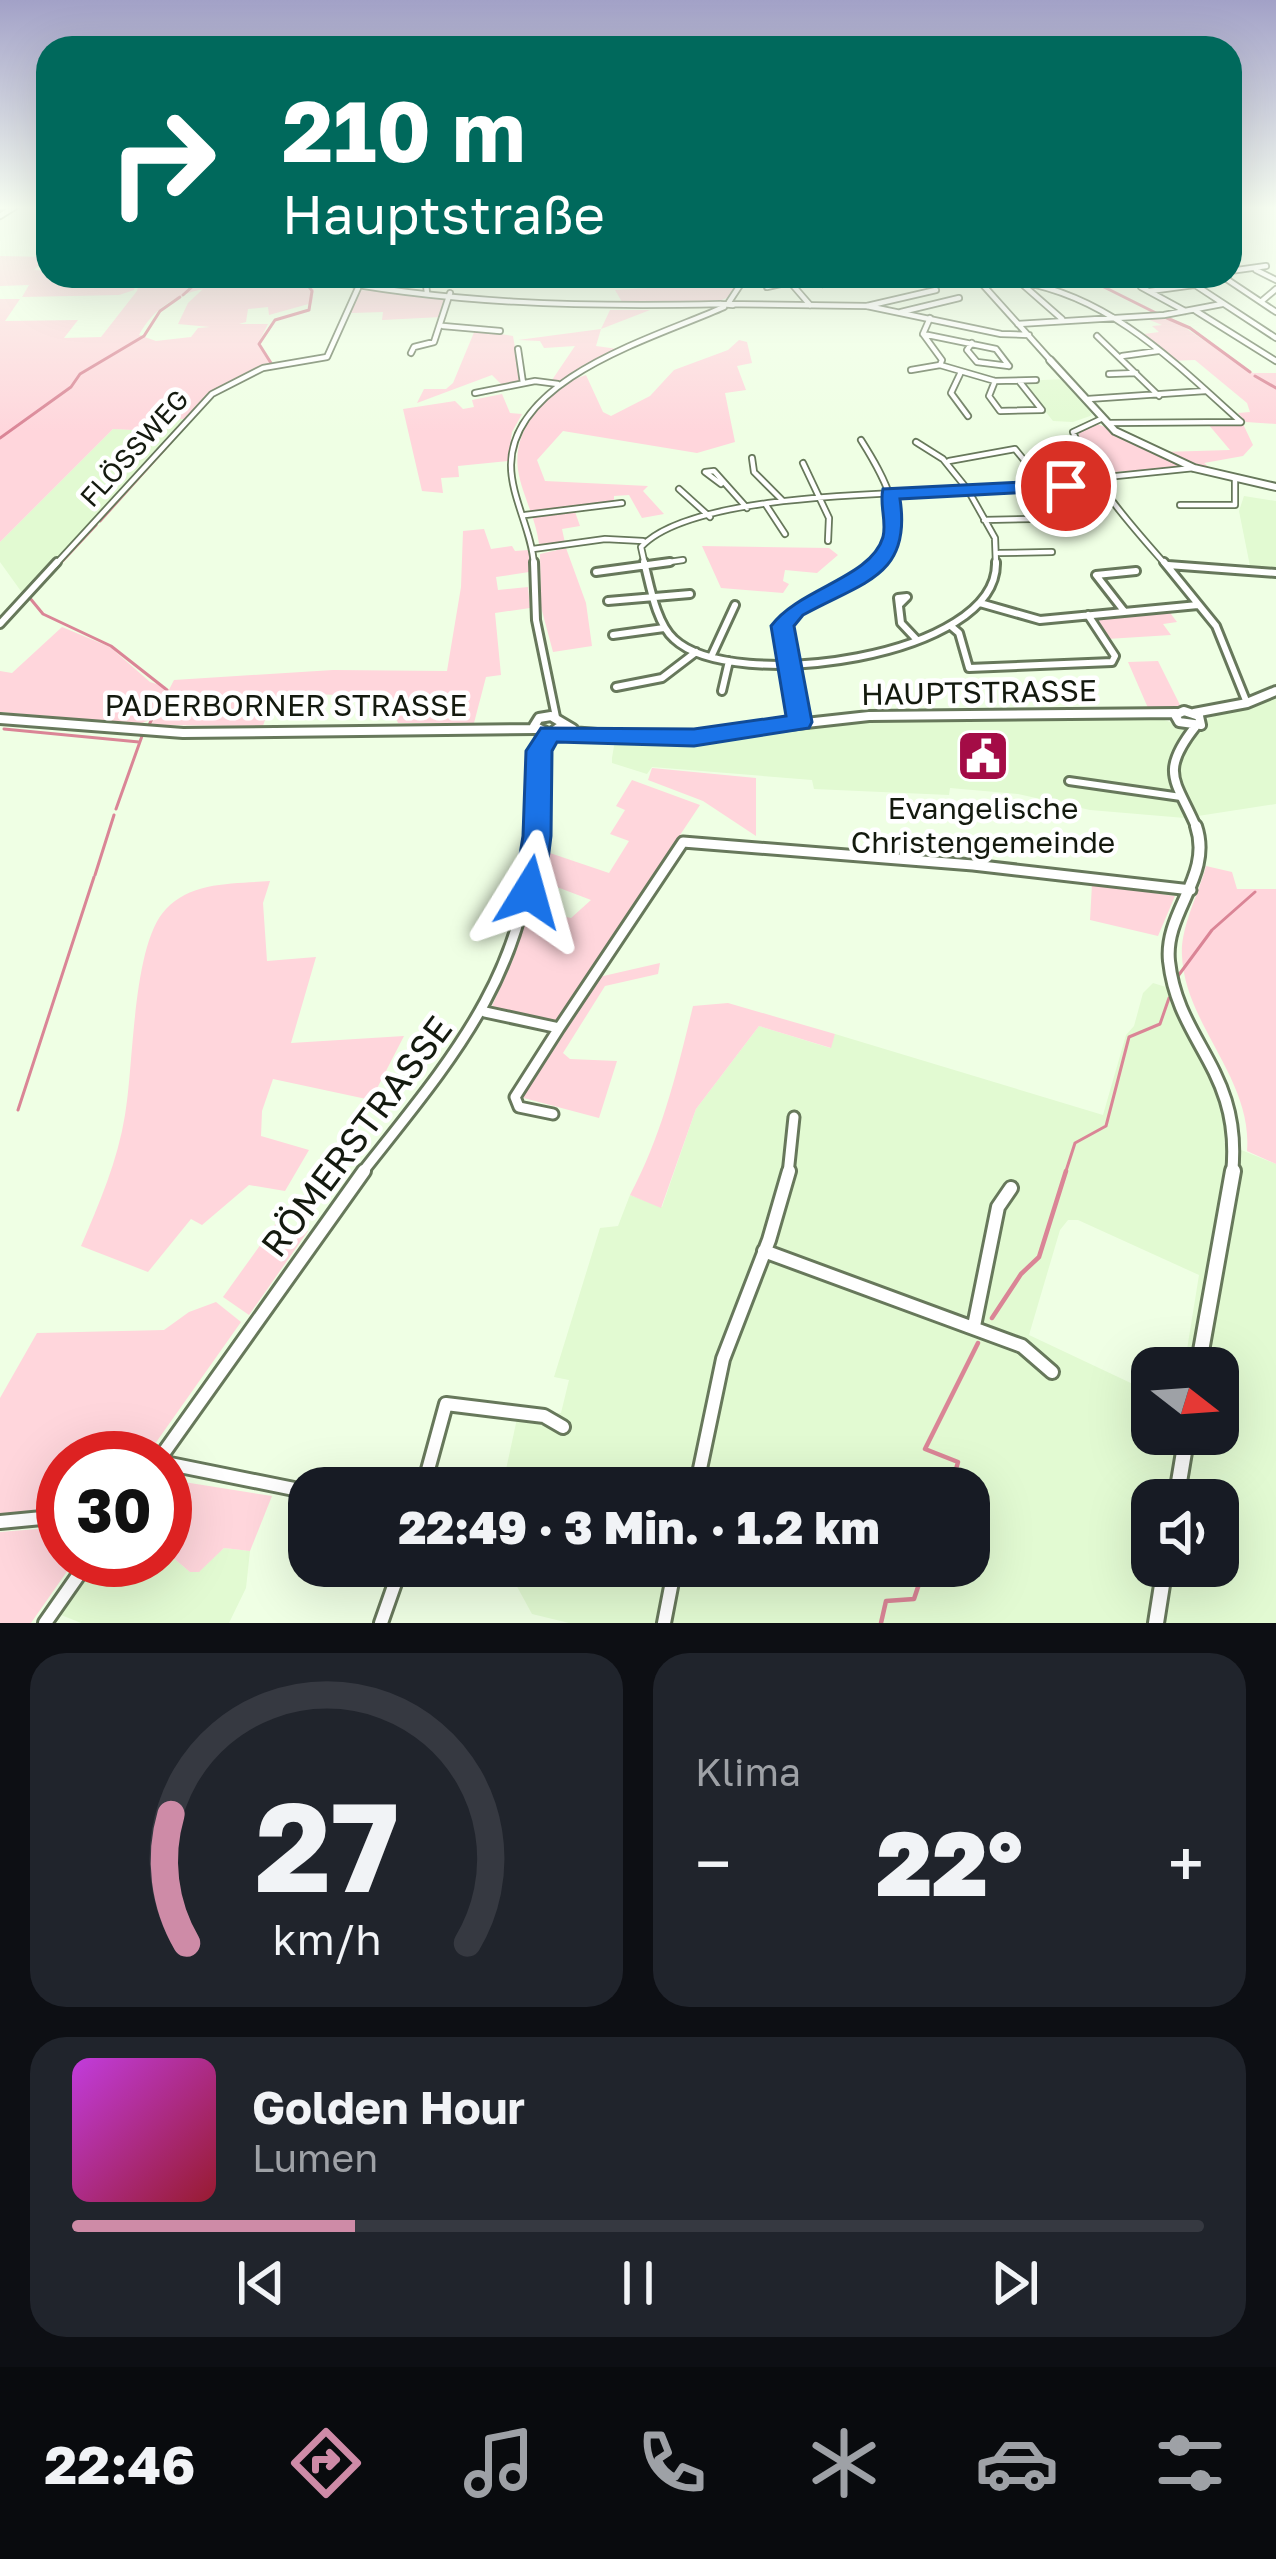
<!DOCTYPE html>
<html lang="de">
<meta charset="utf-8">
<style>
:root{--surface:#171b24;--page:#20242c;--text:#f1f3f6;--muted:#9ea1a6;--line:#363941;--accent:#ce8ba7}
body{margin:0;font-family:"Golos Text",sans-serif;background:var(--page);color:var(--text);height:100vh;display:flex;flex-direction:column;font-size:45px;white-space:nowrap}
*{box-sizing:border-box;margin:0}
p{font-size:39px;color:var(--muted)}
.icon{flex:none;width:66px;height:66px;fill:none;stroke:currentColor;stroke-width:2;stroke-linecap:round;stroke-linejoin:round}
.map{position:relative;height:1623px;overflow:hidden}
.details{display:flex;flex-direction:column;gap:30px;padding:30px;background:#0d0f14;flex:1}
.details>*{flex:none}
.banner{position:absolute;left:36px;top:36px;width:1206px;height:252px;border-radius:36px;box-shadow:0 12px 48px #0002;background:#00695c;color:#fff;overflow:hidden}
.needle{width:78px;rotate:107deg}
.fabs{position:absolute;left:1131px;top:1347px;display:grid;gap:24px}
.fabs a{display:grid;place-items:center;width:108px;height:108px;border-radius:24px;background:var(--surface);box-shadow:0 12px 48px #0002;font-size:60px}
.speed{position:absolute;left:36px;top:1431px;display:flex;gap:24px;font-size:60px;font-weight:700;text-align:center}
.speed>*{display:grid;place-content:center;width:156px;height:156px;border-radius:50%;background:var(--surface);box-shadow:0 12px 48px #0002;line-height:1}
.speed .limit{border:18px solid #d22;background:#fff;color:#111}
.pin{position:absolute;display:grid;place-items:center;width:102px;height:102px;color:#fff;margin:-51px;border:6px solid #fff;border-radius:50%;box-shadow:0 3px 12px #0007}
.me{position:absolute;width:132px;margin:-66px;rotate:8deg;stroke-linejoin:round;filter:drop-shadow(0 0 9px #0008)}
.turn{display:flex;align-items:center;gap:42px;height:252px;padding:0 48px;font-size:54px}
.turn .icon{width:156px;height:156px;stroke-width:2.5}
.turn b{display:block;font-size:84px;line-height:102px}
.big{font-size:90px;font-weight:800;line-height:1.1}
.details .widget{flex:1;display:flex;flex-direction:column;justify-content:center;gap:18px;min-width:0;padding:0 42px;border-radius:36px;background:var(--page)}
.details .dial{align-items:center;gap:0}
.dial svg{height:312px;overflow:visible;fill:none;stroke:var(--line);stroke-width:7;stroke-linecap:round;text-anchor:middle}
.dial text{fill:var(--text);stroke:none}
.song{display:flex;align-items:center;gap:36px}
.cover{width:144px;height:144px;border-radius:18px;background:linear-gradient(135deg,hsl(290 70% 55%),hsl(350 70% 35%))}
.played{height:12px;border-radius:6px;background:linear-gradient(90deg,var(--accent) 25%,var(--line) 25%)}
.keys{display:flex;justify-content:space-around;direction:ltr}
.heat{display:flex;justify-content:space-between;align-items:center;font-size:66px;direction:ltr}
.details .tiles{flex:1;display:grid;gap:30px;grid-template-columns:1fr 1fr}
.widget:last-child{grid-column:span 2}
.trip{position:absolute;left:288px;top:1467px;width:702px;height:120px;border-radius:36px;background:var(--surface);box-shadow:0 12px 48px #0002;font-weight:800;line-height:120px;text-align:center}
.dock{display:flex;height:192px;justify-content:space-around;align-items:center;background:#090b0e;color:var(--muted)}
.dock .icon{width:84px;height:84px}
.dock .selected{color:var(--accent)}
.dock b{font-size:54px;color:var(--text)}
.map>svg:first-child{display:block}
.built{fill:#e2fad2;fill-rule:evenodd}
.green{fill:#ffd6dc;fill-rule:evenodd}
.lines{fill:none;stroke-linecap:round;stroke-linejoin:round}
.stream-far1{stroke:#da8596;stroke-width:3}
.stream{stroke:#da8596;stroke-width:4.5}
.minor-far3-casing{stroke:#67785b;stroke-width:8}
.minor-far2-casing{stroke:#67785b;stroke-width:12}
.minor-far1-casing{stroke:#67785b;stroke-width:15}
.minor-casing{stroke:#67785b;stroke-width:18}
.tertiary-far1-casing{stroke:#67785b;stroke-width:8}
.tertiary-casing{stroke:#67785b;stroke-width:10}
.secondary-far2-casing{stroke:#67785b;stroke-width:14}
.secondary-far1-casing{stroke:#67785b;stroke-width:16}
.secondary-casing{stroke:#67785b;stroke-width:20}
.minor-far3{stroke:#fff;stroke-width:4.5}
.minor-far2{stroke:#fff;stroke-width:6}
.minor-far1{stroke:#fff;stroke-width:9}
.minor{stroke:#fff;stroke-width:12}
.tertiary-far1{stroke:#fff;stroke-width:4.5}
.tertiary{stroke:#fff;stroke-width:6}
.secondary-far2{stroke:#fff;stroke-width:8}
.secondary-far1{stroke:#fff;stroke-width:10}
.secondary{stroke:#fff;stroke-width:14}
.route{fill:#1a73e8;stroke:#114b97;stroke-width:3}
.labels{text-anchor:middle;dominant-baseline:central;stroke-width:9;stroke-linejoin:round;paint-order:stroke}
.far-street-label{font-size:27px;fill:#141a0f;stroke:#fff}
.street-label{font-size:30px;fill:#141a0f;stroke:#fff}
.poi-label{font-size:30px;fill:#141a0f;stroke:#fff}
.near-street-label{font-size:36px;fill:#141a0f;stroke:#fff}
</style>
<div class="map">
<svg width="1276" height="1623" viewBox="0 0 1276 1623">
<rect width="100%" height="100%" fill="#efffe4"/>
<path class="built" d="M1065 379 1092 414 1090 416 1073 422 1053 421 1021 381Z
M153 418 186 419 23 594 0 562V542L113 429 134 430Z
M1244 496 1276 501V570L1250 566 1239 511Z
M1276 693V804L1185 818 1090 810 1018 794 950 788 949 795 814 789 812 780 652 767 647 774 612 763V758L615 740H700L897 718 1157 717 1185 728 1204 729 1208 718 1252 706Z
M1153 983 1166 987 1214 1083 1227 1131 1224 1143 1276 1164V1623H569L532 1614 514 1581 523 1566H969V1488H502L518 1414 561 1413 569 1380 554 1377 600 1228 618 1226 630 1195 662 1207 696 1109 759 1026 830 1048 835 1034 1103 1115 1126 1035 1134 1026 1143 993ZM1068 1220H1078L1199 1275 1184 1368H1218V1434H1152V1393L1029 1335 1060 1230ZM1152 1500H1218V1566H1152Z
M224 1548 250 1551 246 1588 229 1623H81L61 1615 97 1560H165V1551L190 1572H198Z"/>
<path class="green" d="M0 256 48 257 34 270 48 271V276H137L134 290 119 295 22 297 29 285 0 286Z
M141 276H207L197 287 231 276H302L314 290 312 303 269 315 268 307 248 309 246 322 239 324H268L258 344 271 364 209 393 186 419 153 418 134 430 113 429 0 542V299H20L5 321 78 320 64 338 101 337 137 291ZM203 289 188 303 178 324 210 327 198 328 191 337 156 341 139 335C154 308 175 295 203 289Z
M710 276H743L731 296 717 302 625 307 615 290 717 284Z
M358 290 448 295 442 317 382 320 383 312 351 313Z
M610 310H650L601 329 596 346 625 350 561 381 552 380 575 346 544 348 540 341 518 340 601 329Z
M1140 316 1169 317 1253 373H1276V424L1246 422 1238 413 1250 412 1247 403 1195 360 1167 361 1136 335 1159 332 1152 326 1162 325Z
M475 330 513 336 521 382 503 386 492 375 417 403 424 389H446L453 383Z
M739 340 747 342 752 363 737 366 746 390 725 393 735 442 697 453 563 431 537 460 545 481 648 486 643 491 664 514 642 518 629 495 614 496V502L574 509 580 526 562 529 565 543 539 544C536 518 522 495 518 470 512 428 548 386 586 375L603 412 611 416 650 396 674 370 728 350Z
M502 394 510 413 522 414 512 432 508 461 458 466 459 477 441 478 443 493 422 491 403 409 455 401 463 409 474 407 472 400Z
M1092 423C1106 424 1167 458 1187 467L1099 473 1078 438 1080 429Z
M1208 424H1243L1253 445 1243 456 1204 463 1215 472 1162 452 1230 450Z
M484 529 491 549 512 546 515 551 529 550V572L496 577 498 590 528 587 530 608 495 613 501 675 486 677 474 723H398L387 697 313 694 271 701 263 726 151 725 174 680 333 670 447 671 461 587 463 531Z
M702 546 829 548 838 555 817 573 785 570 783 581 789 584 783 593 721 588Z
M566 548 586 603 592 646 553 652 541 607 540 554Z
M1168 610 1177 622 1163 624 1171 635 1107 639 1092 617Z
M62 627 110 647 150 682 166 687 152 719 140 724 0 712V671L12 673Z
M1158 661 1181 707 1148 708 1128 662Z
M652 768 756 778V836L703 801 648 780Z
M632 780 700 805 554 1024 495 1012 491 1008 514 957 529 910 571 918 591 900 536 879 541 850 609 873 629 841 610 834 625 810 616 806Z
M1206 866 1232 872 1237 889H1276V1164L1247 1151C1253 1079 1185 1025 1182 956 1180 928 1199 893 1206 866Z
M270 881 263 903 267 961 316 957 291 1043 404 1036 371 1100 273 1079 262 1111 261 1136 309 1150 285 1191 249 1185 202 1225 191 1219 148 1272 81 1246C99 1204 118 1160 125 1115 134 1065 132 944 166 909 192 881 234 884 270 881Z
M1092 884 1175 896 1158 936 1090 920Z
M660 963 658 974 605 986 563 1053 570 1059 617 1061 599 1118 520 1097 599 977Z
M728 1003 835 1034 831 1048 759 1026 696 1109 661 1208 630 1195C662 1135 677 1072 693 1006Z
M276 1223 308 1231 249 1315 223 1297Z
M216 1302 241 1322 145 1458H63V1509L0 1519V1398L37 1333 164 1330 189 1312Z
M165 1479 272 1496 250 1551 224 1548 199 1572H190L165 1551Z
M63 1527V1560H75L31 1623H0V1532Z"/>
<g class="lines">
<path class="stream-far1" d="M1068 276 1092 281 1158 314
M183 295 204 276
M1167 318 1190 328 1250 372
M271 363 259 344 275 320 309 310 312 291 302 277
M1255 376 1276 388
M0 438 71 387 80 374 144 336 160 311 180 297
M100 521 171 442
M96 525 29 597 43 614 111 646 167 690
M4 729 139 742
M147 729 165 693
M116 809 142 736
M95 875 114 815
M1178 976 1212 930 1255 892
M18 1110 94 877
M1065 1174 1075 1143 1106 1126 1129 1037 1160 1024 1169 998"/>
<path class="stream" d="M992 1318 1021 1274 1039 1257 1066 1171
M951 1488 958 1462 925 1449 978 1343
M881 1623 886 1601 914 1599 925 1566"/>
<g class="minor-far3-casing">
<path id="minor-far3" d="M0 216 16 206
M1256 270 1276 280
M1230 271 1266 266
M425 276 427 293
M902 276 908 283
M935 276 952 277
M1013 276 1062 319
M1183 277 1276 338
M1156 279 1184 276
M1228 280 1276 312
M790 282 810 305
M1021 282C1111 297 1175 363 1241 422
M767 287 807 278 822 284
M1141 287 1185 311
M1150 291 1194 285
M1263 300 1276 289
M729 302 746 276
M867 306 936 290
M1196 311 1276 361
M901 312 959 298
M930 318 923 334 942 360 940 365
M1018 324 1164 315 1222 304
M443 326 500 331
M923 334 996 349 1009 366
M1097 336 1159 396
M972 343 967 350 977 362 1009 366
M518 349 523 383
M411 353 414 347 434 342 450 293
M1122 356 1158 351
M911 370 940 365 995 381 1036 380
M960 374 951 393 968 416
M1109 374 1136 373
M995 381 989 396 1000 411 1042 410 1019 381
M475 393 535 381 558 384
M1088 399 1205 391
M1103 418 1073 432C1093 484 1130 524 1166 565
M1108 423 1241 422
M861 440C883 475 915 528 878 565
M916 442 943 459 968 490
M752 458 754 472 782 500
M949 461 1015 449 1046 487
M803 463 829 518 828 541
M1097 478 1194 468
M721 484 705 472 714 471 747 508
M679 489 710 517
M968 490 995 538 996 565
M968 490 1100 482
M766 505 785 534
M1180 505H1235V478
M525 515 622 503
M984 520 1033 519
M533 549 605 539 643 541
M999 553 1052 552
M55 565 212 394 263 368 327 357 358 288
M534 565C532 531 511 498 511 465 512 377 657 337 724 307
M645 565 641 547C691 493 894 494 968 490
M648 565 683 560"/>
</g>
<g class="minor-far2-casing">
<path id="minor-far2" d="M534 562 536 620 556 717
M644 562C650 585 656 623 674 639 732 694 999 658 996 562
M1164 562 1216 626 1247 703
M1168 565 1276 573
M596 572 670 562
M608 601 690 594
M980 603 1040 620 1198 605
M899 605 907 597 898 598 901 623 917 640
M1124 611 1096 575 1136 571
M0 624 57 562
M952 627 959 633 969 668 1112 662 1115 656 1088 615
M613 635 664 628
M711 657 735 605
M616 687 662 678 696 652
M722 691 729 661
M800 722 782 634 786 618 882 562
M1069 781 1181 797
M535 829 540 733"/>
</g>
<g class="minor-far1-casing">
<path id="minor-far1" d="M485 1012 559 1028 515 1097 519 1107 553 1114
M559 1028 683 842 973 865 1191 890
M361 1174C450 1061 526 977 535 826
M788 1174 794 1117"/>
</g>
<g class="minor-casing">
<path id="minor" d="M764 1251 1022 1346 1052 1372
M974 1326 998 1207 1011 1188
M160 1458 364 1171
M165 1463 309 1492
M423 1488 446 1404 544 1416 563 1427
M696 1488 723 1359 769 1240 789 1171
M0 1522 63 1516
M45 1623 89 1560
M381 1623 401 1566
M664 1623 675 1566"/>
</g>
<g class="tertiary-far1-casing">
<path id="tertiary-far1" d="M0 207 11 206
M309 276C445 304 582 307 720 304
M975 276 1053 363
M733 305 720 304 867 306 1001 334 1029 335"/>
</g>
<g class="tertiary-casing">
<path id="tertiary" d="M1050 360 1115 431 1194 468 1276 487"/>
</g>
<g class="secondary-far2-casing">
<path id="secondary-far2" d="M1184 711 1199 716 1201 725 1179 722 1175 715Z
M1194 713 1247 703 1276 691
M0 719 183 733 535 729
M562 725 550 734 534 726 539 718 551 716 573 729
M1195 727C1158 774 1177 781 1197 829
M558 731 662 739 869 716 1177 713"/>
</g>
<g class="secondary-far1-casing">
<path id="secondary-far1" d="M1196 826C1213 876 1164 912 1169 961 1178 1044 1243 1070 1232 1174"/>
</g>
<g class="secondary-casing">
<path id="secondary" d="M1198 1368 1233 1171
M1176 1500 1187 1434
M1156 1623 1165 1566"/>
</g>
<use href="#minor-far3" class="minor-far3"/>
<use href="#minor-far2" class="minor-far2"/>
<use href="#minor-far1" class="minor-far1"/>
<use href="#minor" class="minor"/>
<use href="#tertiary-far1" class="tertiary-far1"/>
<use href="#tertiary" class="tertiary"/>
<use href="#secondary-far2" class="secondary-far2"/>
<use href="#secondary-far1" class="secondary-far1"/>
<use href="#secondary" class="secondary"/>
</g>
<linearGradient id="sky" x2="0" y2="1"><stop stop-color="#a2a1c7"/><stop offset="0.48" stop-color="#f8fff3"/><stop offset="1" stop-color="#f8fff3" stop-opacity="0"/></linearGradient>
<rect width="1276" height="433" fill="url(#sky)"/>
<path class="route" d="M1066 480 1073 482V490L900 499C912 577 862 582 803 615L794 626 812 722 809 728 694 746 557 742 552 751 551 836 544 892 539 900H519L514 892 523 836 526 751 541 728 694 729 786 716 771 626C799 588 871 578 883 537 887 521 879 504 883 489Z"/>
<defs>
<g id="civic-square" transform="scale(2.7)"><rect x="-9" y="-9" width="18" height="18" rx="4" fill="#a40c46" stroke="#fff"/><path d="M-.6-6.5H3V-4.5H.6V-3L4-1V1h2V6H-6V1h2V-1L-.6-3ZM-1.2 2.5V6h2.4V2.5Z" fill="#fff"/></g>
</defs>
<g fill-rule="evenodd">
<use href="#civic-square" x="983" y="756"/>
</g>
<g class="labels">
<g class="far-street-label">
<text transform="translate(134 448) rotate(-48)">FLÖSSWEG</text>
</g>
<g class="street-label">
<text transform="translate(979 692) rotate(-1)">HAUPTSTRASSE</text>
<text x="286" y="705">PADERBORNER STRASSE</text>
</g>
<g class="poi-label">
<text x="983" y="808">Evangelische<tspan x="983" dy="34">Christengemeinde</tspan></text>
</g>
<g class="near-street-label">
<text transform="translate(356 1136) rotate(-53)">RÖMERSTRASSE</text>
</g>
</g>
</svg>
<div class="fabs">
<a><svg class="needle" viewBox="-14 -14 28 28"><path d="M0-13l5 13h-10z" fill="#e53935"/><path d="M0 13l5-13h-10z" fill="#9ea1a6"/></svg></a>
<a><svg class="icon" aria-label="sound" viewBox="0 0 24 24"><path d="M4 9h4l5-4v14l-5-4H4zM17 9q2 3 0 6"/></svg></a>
</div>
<div class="speed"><div class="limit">30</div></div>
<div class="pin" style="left:1066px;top:486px;background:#d93025"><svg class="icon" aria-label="arrive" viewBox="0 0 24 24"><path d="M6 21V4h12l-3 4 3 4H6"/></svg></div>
<svg class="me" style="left:529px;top:892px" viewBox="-20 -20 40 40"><path d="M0-17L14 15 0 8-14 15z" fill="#1a73e8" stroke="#fff" stroke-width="4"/></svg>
<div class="trip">22:49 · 3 Min. · 1.2 km</div>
<div class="banner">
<div class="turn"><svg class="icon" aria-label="right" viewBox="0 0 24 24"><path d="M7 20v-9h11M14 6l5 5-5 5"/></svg><div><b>210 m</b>Hauptstraße</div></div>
</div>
</div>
<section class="details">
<div class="tiles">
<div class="widget dial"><svg viewBox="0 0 100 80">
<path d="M14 69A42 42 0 1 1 86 69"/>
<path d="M14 69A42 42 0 0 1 10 36" stroke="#ce8ba7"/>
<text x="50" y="56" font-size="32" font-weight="700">27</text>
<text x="50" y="72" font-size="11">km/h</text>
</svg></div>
<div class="widget"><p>Klima</p>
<div class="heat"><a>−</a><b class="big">22°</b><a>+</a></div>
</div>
<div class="widget">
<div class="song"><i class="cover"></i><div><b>Golden Hour</b><p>Lumen</p></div></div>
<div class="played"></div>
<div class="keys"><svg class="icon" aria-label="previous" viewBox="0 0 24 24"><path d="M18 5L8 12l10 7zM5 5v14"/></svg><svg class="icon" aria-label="pause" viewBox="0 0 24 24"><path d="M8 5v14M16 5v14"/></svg><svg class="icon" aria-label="next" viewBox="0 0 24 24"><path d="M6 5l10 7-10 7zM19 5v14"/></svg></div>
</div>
</div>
</section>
<nav class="dock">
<b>22:46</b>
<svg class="icon selected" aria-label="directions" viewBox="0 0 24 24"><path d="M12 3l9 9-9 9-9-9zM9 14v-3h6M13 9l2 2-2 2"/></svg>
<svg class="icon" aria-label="music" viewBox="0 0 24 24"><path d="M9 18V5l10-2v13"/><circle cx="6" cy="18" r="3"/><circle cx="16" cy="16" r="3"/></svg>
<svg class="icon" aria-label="phone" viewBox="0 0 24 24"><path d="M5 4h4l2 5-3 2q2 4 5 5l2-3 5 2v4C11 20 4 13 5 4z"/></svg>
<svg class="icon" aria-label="climate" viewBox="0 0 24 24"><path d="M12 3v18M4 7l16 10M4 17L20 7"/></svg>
<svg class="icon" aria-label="car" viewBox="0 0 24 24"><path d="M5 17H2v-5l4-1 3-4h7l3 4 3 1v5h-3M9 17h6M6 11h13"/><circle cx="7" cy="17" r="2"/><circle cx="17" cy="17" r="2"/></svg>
<svg class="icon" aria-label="filters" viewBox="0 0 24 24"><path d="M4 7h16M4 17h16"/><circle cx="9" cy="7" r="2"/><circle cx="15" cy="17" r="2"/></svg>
</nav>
